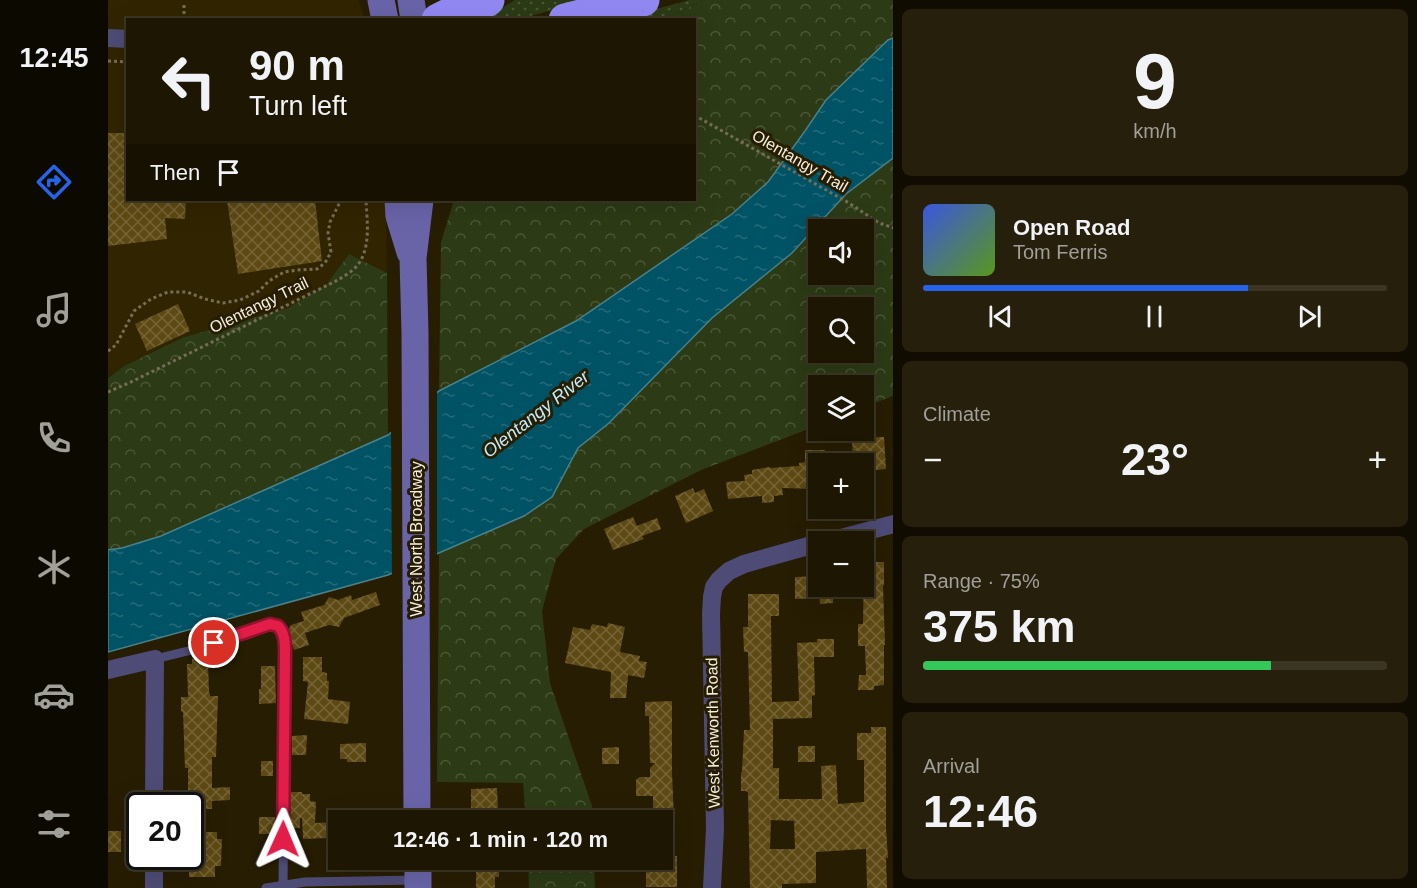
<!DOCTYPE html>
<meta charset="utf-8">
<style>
:root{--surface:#1d1602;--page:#251f0c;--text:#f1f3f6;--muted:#a09f99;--line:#3b3524;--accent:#2563eb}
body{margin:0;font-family:Helvetica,sans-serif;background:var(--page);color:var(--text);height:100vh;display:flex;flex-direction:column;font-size:22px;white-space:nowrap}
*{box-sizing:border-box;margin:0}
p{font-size:20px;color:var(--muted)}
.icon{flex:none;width:33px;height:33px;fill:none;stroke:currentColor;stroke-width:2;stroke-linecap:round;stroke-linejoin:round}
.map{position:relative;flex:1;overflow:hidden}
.drawer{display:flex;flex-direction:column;gap:9px;padding:9px;background:#100c01;width:524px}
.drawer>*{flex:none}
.hud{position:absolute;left:18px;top:18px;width:570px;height:183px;border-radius:0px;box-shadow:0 6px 24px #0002,0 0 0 2px var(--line);background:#1d1602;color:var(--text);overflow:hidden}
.buttons{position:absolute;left:700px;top:219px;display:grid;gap:12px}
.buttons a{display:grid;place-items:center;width:66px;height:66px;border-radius:0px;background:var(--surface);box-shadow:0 6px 24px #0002,0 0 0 2px var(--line);font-size:30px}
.speed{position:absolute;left:18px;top:792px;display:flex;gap:12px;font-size:30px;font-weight:700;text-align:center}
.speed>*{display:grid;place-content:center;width:78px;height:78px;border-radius:50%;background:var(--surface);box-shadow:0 6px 24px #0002,0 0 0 2px var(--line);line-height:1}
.speed .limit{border:3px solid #111;border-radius:9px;background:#fff;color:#111}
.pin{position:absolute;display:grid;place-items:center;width:51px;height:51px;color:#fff;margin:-26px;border:3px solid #fff;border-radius:50%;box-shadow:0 2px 6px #0007}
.me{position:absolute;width:66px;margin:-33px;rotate:1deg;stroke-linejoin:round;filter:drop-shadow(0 0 4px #0008)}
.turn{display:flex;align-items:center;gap:21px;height:126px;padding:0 24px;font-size:27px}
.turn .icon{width:78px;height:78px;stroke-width:2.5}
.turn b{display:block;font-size:42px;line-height:51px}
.then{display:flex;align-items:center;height:57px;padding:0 24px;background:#0003;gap:12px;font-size:22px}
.big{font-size:45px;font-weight:700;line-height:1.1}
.drawer .card{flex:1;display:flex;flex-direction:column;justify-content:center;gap:9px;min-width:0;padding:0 21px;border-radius:9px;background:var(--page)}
.drawer .dial{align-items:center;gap:0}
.dial b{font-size:78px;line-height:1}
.song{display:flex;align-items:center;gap:18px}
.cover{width:72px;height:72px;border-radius:9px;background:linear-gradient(135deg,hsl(230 70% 55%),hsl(90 70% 35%))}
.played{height:6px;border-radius:3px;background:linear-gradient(90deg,var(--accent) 70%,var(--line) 70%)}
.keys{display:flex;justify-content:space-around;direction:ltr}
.heat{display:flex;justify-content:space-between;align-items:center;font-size:33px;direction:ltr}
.charge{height:9px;border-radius:4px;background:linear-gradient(90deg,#34c759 75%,var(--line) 0)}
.trip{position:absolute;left:220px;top:810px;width:345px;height:60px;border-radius:0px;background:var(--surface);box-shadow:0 6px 24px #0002,0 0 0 2px var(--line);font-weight:700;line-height:60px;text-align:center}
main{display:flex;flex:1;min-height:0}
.dock{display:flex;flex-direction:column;width:108px;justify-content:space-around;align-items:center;background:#0c0901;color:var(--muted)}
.dock .icon{width:42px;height:42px}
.dock .selected{color:var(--accent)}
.dock b{font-size:27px;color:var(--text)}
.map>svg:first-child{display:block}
.built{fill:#312401}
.grass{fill:url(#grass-dots)}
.forest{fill:url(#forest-crowns);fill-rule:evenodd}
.water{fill:url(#water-ripples);stroke:#4a818a;stroke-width:1.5}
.pier{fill:#271d03}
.building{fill:url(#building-cross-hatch);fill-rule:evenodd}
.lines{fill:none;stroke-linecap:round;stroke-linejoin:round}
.path{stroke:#756d57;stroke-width:3;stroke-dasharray:3 3;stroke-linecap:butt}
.lane{stroke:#4e4c76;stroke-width:9}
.street{stroke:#4e4c76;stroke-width:18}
.secondary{stroke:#6964a8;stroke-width:27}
.highway{stroke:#9288f2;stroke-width:33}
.route-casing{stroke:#92132f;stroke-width:15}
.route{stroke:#e11d48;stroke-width:10}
.labels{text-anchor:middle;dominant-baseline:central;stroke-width:6;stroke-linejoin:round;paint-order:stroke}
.street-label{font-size:16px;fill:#f5efdf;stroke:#271d03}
.water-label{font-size:18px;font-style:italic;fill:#c1ecfb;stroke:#271d03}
</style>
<main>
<nav class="dock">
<b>12:45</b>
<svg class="icon selected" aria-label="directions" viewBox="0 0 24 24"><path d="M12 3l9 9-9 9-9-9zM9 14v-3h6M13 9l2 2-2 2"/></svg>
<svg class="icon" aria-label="music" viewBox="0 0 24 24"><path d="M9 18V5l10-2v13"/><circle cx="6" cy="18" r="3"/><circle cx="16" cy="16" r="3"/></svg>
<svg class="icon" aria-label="phone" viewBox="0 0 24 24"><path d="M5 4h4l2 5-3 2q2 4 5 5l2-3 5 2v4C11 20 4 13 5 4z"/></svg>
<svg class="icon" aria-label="climate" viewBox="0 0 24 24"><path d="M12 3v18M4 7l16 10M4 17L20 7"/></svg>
<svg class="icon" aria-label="car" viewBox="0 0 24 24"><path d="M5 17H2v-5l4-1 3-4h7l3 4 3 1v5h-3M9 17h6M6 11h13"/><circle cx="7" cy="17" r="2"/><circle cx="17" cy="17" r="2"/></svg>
<svg class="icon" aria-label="filters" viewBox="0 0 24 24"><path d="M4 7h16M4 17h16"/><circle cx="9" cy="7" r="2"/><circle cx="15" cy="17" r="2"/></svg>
</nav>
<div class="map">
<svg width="786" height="888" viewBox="0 0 786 888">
<defs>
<pattern id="grass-dots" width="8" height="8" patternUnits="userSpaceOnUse" patternTransform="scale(1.5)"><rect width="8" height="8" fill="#2c3a15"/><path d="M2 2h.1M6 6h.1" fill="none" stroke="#4b5737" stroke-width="1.8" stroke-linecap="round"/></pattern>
<pattern id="forest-crowns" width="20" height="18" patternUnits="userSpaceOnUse" patternTransform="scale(1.5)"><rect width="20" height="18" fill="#2c3a15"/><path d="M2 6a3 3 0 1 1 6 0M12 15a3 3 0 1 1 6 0" fill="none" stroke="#4b5737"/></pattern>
<pattern id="water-ripples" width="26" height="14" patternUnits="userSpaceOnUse" patternTransform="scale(1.5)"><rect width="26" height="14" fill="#005265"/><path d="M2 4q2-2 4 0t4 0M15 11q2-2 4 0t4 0" fill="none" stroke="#266b7b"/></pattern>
<pattern id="building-cross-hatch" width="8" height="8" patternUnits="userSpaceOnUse" patternTransform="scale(1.5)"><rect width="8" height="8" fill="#5d4913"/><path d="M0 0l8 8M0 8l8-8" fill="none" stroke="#756435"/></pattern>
</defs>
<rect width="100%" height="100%" fill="#271d03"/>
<path class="built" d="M0 0H251L256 19 20 20V200H278L279 273 241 254 218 285 180 308 76 337 16 366 0 377Z"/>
<path class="grass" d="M407 0H483L411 19 366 20 381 16Z
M581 0H595L557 19 509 20Z"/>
<path class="forest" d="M595 0H785V38L780 40 718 100 660 182 624 214 468 321 331 391 333 242 346 200H586V20L557 19Z
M785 158V396L756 407V386H711V425L593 470 476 529 448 559 434 611 442 683 484 806 485 820H418L415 783 329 782 331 553 416 516 444 497 470 448 501 423 604 318 684 253 738 194ZM711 230H756V274H711ZM711 308H756V352H711Z
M241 254 279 273 280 435 53 536 14 548 0 550V378L16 366 76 337 180 308 218 285Z
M420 860H486L487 888H421Z"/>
<path class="water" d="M785 38V158L738 194 684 253 604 318 501 423 470 448 444 497 416 516 280 575 0 652V550L14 548 53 536 280 435 331 391 468 321 624 214 660 182 697 131 718 100 780 40Z"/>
<path class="pier" d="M329 389V557L284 576 283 429Z"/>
<path class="building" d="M0 133H20V200H78L77 219 57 218 59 239 0 246Z
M119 200H207L214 261 130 274Z
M70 304 82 331 39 351 27 324Z
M776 437 778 469 756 471V464H745L744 438Z
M697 450H717V464H711V471H707V489L674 488 675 495 666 496V502L654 503V496L620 499 618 482 637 481 636 475 644 474V470L662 467V468L691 466V463L697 462Z
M585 488 587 493 596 489 605 511 578 523 567 496Z
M525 517 529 526 549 518 553 529 534 536 536 539 505 550 496 529Z
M756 562H776V585H775L777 645H776V685L766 686V690H750L751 675H758L757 646H750V624H755Z
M711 576V598L687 599V577Z
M711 588H725V603L712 604Z
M268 592 272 605 236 618 231 627 221 625 197 633 201 645 186 650 180 630 183 625 196 621 193 612 216 605 221 597 230 600 243 595 244 600Z
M640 594H671V616H663L664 702 691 701 689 643 709 642V639H726V657H706L707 695 704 696V718L665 719V768H671V799H714L713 766 728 765 730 804 756 802V760H749V733H763V727H778V828L780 858H778L779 888H759L758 849 708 852V883L674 884V888H642L640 792H638V791H633V772H634L636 730H642L640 652H636L635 627H640ZM663 820 686 821 687 849H662Z
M500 623 517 627 512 652 532 656 531 661 539 662 536 678 520 675 518 698H502L503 672 457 663 465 627 482 630 484 624 499 627Z
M195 657H214V672L219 673V681H221L220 699 242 702 240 724 196 719 200 682 195 681Z
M84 659H100L101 693H102V696H110L108 757H104V788L122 787V800L104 801V809H82V806H80V768H77L75 712 73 711V697H80L79 664H84Z
M153 666H167L168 703 151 704V689H153Z
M564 701V772L566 820H545V796H528V780L532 777H542V768L547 763H542L541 716H537V702Z
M199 735 198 755H184V736Z
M258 743V762H239V759H232V744Z
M690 746H707V762H690Z
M511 747V764H494V748Z
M153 761H165V776H153Z
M389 788 390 811H363V789Z
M183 792H194V794H202V801L208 802 207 823 231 822V845H218V838L195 839 194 818H192V828H182Z
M151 817H167V834H151Z
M0 831H13V852H0Z
M82 832H109V839H114L113 866H107V877H81Z
M555 856H569V887H538V860H555Z
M368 860H391V877H387V888H368Z"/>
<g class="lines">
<path class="path" d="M76 20V3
M0 61 20 62
M586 115 741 203 771 223 786 228
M0 351 8 345 26 311 43 299 60 292H79L97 299 115 303 132 300 151 291 161 281 176 272 190 270 209 269 217 263 223 252 220 233 222 222 233 200
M0 392 23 382 230 280C235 277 241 273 246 269 264 252 259 222 258 200"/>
<path class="lane" d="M47 659 88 649 162 624 169 626C178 634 177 646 177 657L175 888
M158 888 197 882 308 880"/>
<path class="street" d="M0 38 20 39
M718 542 786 524
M0 670 47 659 46 806
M46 888V856
M604 888 607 828 603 614 604 597 606 587 611 580 621 571 636 564 711 543"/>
<path class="secondary" d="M273 0 277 20
M303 0 306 20
M290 200 291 216 302 252
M309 820 307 333 305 258 312 200
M310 860V888"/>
<path class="highway" d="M330 20 340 15 362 9 380 0
M457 20 535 0"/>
</g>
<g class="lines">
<g class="route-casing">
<path id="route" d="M106 643 162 624 170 626C178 634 177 646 177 657L175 839"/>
</g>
<use href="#route" class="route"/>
</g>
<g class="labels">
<g class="street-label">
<text transform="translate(692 161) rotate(30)">Olentangy Trail</text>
<text transform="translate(151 305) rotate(-26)">Olentangy Trail</text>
<text transform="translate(308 539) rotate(-90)">West North Broadway</text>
<text transform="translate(605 733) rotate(-91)">West Kenworth Road</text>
</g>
<g class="water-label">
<text transform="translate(428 414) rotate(-38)">Olentangy River</text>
</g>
</g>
</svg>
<div class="buttons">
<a><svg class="icon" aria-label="sound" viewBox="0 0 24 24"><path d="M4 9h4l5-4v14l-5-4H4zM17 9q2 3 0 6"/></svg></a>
<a><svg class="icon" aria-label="search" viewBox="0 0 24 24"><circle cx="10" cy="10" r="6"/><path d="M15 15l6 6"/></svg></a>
<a><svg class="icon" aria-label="layers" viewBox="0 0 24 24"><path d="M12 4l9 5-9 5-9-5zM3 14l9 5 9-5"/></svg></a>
<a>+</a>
<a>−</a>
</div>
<div class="speed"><div class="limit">20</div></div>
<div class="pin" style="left:106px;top:643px;background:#d93025"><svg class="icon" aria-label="arrive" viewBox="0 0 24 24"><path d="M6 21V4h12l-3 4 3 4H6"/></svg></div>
<svg class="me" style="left:175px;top:839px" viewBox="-20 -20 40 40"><path d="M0-17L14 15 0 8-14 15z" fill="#e11d48" stroke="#fff" stroke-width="4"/></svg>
<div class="trip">12:46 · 1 min · 120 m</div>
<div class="hud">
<div class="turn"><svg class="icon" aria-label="left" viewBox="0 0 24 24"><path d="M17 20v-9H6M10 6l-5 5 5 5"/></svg><div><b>90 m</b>Turn left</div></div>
<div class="then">Then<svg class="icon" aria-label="arrive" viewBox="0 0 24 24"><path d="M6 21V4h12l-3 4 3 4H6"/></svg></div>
</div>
</div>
<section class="drawer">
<div class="card dial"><b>9</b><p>km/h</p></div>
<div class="card">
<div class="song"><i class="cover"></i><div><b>Open Road</b><p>Tom Ferris</p></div></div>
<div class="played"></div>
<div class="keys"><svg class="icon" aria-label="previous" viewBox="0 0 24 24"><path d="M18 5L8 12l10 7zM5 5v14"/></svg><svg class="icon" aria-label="pause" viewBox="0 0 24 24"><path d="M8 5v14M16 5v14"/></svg><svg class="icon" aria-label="next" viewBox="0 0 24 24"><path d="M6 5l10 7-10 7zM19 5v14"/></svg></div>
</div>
<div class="card"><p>Climate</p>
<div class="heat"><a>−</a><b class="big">23°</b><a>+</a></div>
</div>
<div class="card"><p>Range · 75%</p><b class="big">375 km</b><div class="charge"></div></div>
<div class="card"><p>Arrival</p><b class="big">12:46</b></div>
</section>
</main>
